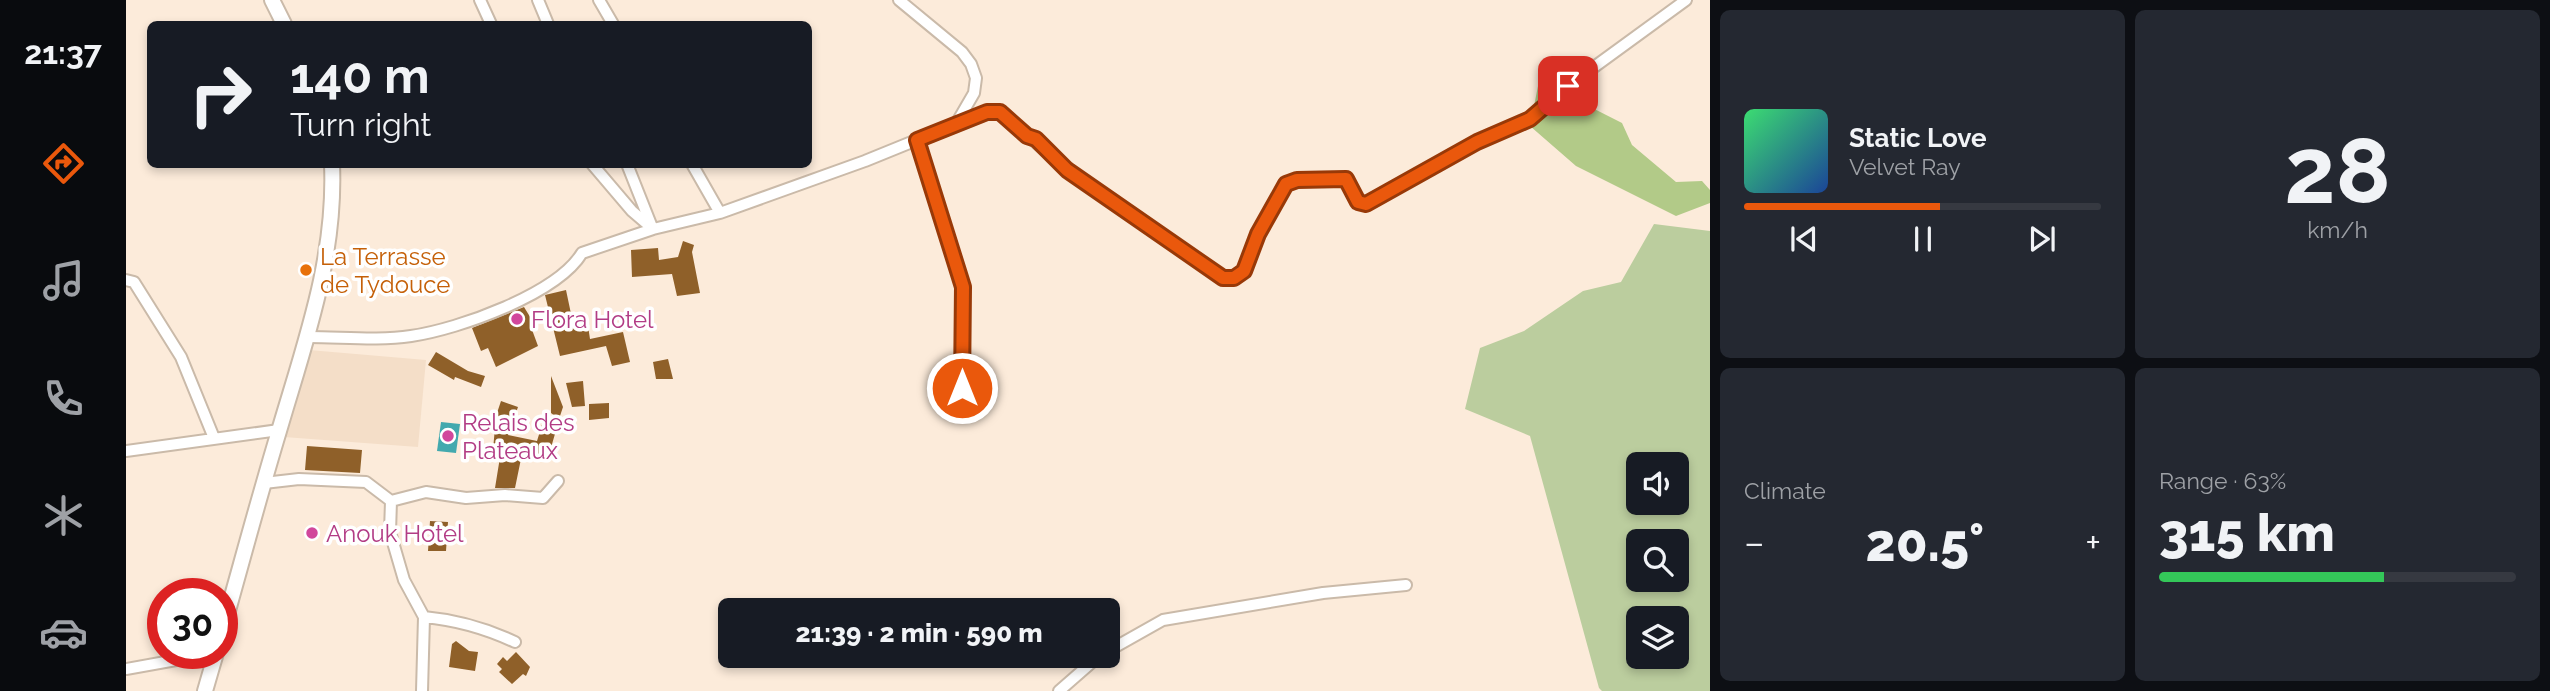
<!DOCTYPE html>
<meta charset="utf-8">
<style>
:root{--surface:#171b24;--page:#242831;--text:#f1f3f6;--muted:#9ea1a6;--line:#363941;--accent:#ea580c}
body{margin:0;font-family:Raleway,sans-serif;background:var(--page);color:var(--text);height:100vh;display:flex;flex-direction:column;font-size:26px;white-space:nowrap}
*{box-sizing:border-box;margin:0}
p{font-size:23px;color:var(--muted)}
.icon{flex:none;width:38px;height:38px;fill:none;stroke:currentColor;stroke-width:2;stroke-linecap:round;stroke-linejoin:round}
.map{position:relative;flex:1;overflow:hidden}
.side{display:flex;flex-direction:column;gap:10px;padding:10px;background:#0d0f14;width:840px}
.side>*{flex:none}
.banner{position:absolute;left:21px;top:21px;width:665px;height:147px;border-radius:10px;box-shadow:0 4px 10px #0003;background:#171b24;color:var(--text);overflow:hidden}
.tools{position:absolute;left:1500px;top:452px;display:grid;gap:14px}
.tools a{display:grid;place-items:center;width:63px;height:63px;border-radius:10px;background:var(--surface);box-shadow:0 4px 10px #0003;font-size:35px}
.speed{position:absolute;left:21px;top:578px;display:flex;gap:14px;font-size:35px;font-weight:700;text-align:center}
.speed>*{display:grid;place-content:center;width:91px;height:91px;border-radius:50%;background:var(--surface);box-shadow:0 4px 10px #0003;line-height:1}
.speed .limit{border:10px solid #d22;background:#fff;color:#111}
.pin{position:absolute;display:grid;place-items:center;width:60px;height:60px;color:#fff;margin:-30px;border-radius:14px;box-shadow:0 4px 10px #0006}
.me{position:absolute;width:77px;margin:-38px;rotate:0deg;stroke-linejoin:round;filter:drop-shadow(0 0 5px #0008)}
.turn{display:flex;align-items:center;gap:24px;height:147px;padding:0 28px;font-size:32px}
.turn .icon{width:91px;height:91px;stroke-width:2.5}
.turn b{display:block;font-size:49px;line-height:60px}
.big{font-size:52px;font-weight:800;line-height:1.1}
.side .card{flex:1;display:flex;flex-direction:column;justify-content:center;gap:10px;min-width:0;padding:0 24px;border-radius:10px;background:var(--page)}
.side .dial{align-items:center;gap:0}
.dial b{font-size:91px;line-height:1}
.song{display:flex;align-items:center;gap:21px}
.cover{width:84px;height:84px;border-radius:10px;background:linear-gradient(135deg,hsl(140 70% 55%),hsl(220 70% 35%))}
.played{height:7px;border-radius:4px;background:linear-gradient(90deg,var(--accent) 55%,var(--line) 55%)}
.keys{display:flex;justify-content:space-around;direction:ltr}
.heat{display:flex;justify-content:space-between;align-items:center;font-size:38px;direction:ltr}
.charge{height:10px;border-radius:5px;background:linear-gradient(90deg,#34c759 63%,var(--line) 0)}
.side .tiles{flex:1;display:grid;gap:10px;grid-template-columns:repeat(2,1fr)}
.trip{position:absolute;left:592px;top:598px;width:402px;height:70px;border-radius:10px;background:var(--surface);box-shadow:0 4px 10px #0003;font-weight:800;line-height:70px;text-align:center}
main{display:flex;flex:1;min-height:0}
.tab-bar{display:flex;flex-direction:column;width:126px;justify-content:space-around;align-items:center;background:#090b0e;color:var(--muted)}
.tab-bar .icon{width:49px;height:49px}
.tab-bar .current{color:var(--accent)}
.tab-bar b{font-size:32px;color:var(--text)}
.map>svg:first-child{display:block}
.built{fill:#f4dec8}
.green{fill:#bbcd9e;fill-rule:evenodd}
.forest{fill:#b2ca88}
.water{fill:#43a9ae}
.building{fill:#8f6029}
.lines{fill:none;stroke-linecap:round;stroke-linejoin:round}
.minor-casing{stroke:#cabaa9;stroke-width:14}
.major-casing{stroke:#cabaa9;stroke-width:18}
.minor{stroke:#fff;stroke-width:10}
.major{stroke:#fff;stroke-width:14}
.route-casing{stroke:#983908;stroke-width:18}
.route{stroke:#ea580c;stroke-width:12}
.food-dot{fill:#e8710a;stroke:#fff;stroke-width:2.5}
.hotel-dot{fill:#d1479c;stroke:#fff;stroke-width:2.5}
.labels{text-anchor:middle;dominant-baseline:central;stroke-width:7;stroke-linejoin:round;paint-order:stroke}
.food-label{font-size:24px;fill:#c56008;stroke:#fff;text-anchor:start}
.hotel-label{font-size:24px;fill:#b23c85;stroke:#fff;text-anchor:start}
</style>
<main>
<nav class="tab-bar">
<b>21:37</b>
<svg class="icon current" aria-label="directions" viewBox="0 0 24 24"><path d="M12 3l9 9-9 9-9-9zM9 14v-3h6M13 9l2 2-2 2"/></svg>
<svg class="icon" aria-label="music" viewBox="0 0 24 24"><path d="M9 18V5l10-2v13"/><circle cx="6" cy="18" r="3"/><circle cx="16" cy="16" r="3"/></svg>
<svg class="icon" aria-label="phone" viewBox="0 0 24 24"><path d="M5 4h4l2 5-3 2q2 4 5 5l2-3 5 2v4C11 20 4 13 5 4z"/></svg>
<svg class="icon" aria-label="climate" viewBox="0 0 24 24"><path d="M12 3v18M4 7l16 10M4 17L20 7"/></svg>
<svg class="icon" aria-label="car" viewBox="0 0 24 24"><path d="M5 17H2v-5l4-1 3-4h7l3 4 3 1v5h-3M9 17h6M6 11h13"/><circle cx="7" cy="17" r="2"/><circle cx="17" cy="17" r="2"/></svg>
</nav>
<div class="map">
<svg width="1584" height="691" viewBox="0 0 1584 691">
<rect width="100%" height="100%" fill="#fcebda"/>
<path class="built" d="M183 350 300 360 292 447 158 437Z"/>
<path class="green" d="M1528 224 1584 231V691H1476L1473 688 1404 436 1339 409 1354 348 1398 331 1457 291 1495 282ZM1512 464H1550V502H1512ZM1512 541H1550V579H1512ZM1512 618H1550V656H1512Z"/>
<path class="forest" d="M1413 81 1496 123 1506 145 1550 182 1576 181 1584 190V203L1550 216 1450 166 1404 126Z"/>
<path class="water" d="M315 422 334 424 330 453 311 451Z"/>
<path class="building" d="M557 241 568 245 566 252 574 293 551 296 546 274 506 277 505 250 532 248 533 260 552 257Z
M440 290 448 328 462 326 464 339 497 332 504 362 486 366 480 346 434 356 419 295Z
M398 307 409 325 405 327 412 346 370 367 362 348 355 351 346 328Z
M310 352 342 371 359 376 355 387 329 377 328 380 302 365Z
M542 359 547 379H530L527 362Z
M425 376 437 407 433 419 425 413Z
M457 381 459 406 446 407 440 383Z
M375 401 392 407 382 435 411 441 419 415 433 420 422 458 396 454 389 488H369L375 451 367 450 370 416Z
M483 403V418L463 420V404Z
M181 446 236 450 234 473 179 470Z
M304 521 322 522 320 551H302Z
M330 641 343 651 352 652 349 671 323 667 326 644Z
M390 652 404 667 400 676 397 674 386 684 373 672 376 669 371 664 377 657 381 661Z"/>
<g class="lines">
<g class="minor-casing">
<path id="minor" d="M354 0 365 24
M412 0 422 24
M473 0 487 24
M830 124 861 112 879 115 941 170 1097 278H1108L1117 271 1132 234 1160 184 1171 180 1220 179 1232 202 1240 204 1250 200 1351 142 1403 119 1442 86 1560 0
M791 140 837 287V388
M466 164 506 211 527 229
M501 164 526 227
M566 164 594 213
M0 280 8 282 55 357 88 438
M183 337C216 337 253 341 285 336 333 329 431 294 456 253L527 229 594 213 739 161 830 124 848 93 850 78 845 64 836 52 773 0
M0 451 153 430
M138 483 173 479 240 482 265 501 264 532 278 580 298 617 296 691
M265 501 300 492 340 498 379 495 417 498 432 481
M298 617C331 620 359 628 389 642
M982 651 1037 620 1197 593 1280 585
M0 669 89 653
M933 691 973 656"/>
</g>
<g class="major-casing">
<path id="major" d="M146 0 158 24
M96 632C115 565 133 497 153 431 179 342 210 258 206 164
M79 691 90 653"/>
</g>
<use href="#minor" class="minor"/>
<use href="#major" class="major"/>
</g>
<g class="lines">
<g class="route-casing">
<path id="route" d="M836 388 837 287 791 140 861 112H874L901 136 910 139 941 170 1097 278H1108L1118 271 1132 234 1160 184 1171 180 1220 179 1232 202 1240 204 1351 142 1404 119 1442 86"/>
</g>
<use href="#route" class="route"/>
</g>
<circle class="food-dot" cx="180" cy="270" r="7"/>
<g class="hotel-dot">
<circle cx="391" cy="319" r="7"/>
<circle cx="322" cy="436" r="7"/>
<circle cx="186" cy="533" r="7"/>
</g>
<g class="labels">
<g class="food-label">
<text x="194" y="256">La Terrasse<tspan x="194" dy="28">de Tydouce</tspan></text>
</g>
<g class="hotel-label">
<text x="405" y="319">Flora Hotel</text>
<text x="336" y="422">Relais des<tspan x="336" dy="28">Plateaux</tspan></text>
<text x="200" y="533">Anouk Hotel</text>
</g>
</g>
</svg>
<div class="tools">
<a><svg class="icon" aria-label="sound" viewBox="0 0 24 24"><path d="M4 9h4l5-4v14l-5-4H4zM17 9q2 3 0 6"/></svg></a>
<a><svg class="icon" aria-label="search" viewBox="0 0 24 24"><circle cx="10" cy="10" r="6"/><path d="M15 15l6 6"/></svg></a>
<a><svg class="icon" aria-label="layers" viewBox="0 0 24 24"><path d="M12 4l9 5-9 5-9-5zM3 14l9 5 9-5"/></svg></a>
</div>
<div class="speed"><div class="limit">30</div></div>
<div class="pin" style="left:1442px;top:86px;background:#d93025"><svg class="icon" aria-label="arrive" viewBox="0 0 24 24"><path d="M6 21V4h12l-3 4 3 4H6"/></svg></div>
<svg class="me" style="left:836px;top:388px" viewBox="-20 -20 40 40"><circle r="17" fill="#ea580c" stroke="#fff" stroke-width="3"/><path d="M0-11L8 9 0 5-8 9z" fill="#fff"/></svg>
<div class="trip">21:39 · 2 min · 590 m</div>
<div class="banner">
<div class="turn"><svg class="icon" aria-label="right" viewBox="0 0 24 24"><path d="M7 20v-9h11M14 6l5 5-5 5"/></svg><div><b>140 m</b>Turn right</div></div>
</div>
</div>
<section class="side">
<div class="tiles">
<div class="card">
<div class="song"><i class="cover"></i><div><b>Static Love</b><p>Velvet Ray</p></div></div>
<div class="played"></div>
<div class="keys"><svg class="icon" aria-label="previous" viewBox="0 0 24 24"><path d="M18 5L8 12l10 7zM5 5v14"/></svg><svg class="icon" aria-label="pause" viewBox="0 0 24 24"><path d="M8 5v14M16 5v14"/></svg><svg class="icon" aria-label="next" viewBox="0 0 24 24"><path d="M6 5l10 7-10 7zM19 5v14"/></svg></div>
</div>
<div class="card dial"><b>28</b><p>km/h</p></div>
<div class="card"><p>Climate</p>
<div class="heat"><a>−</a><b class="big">20.5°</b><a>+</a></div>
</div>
<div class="card"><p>Range · 63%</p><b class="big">315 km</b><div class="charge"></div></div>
</div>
</section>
</main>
